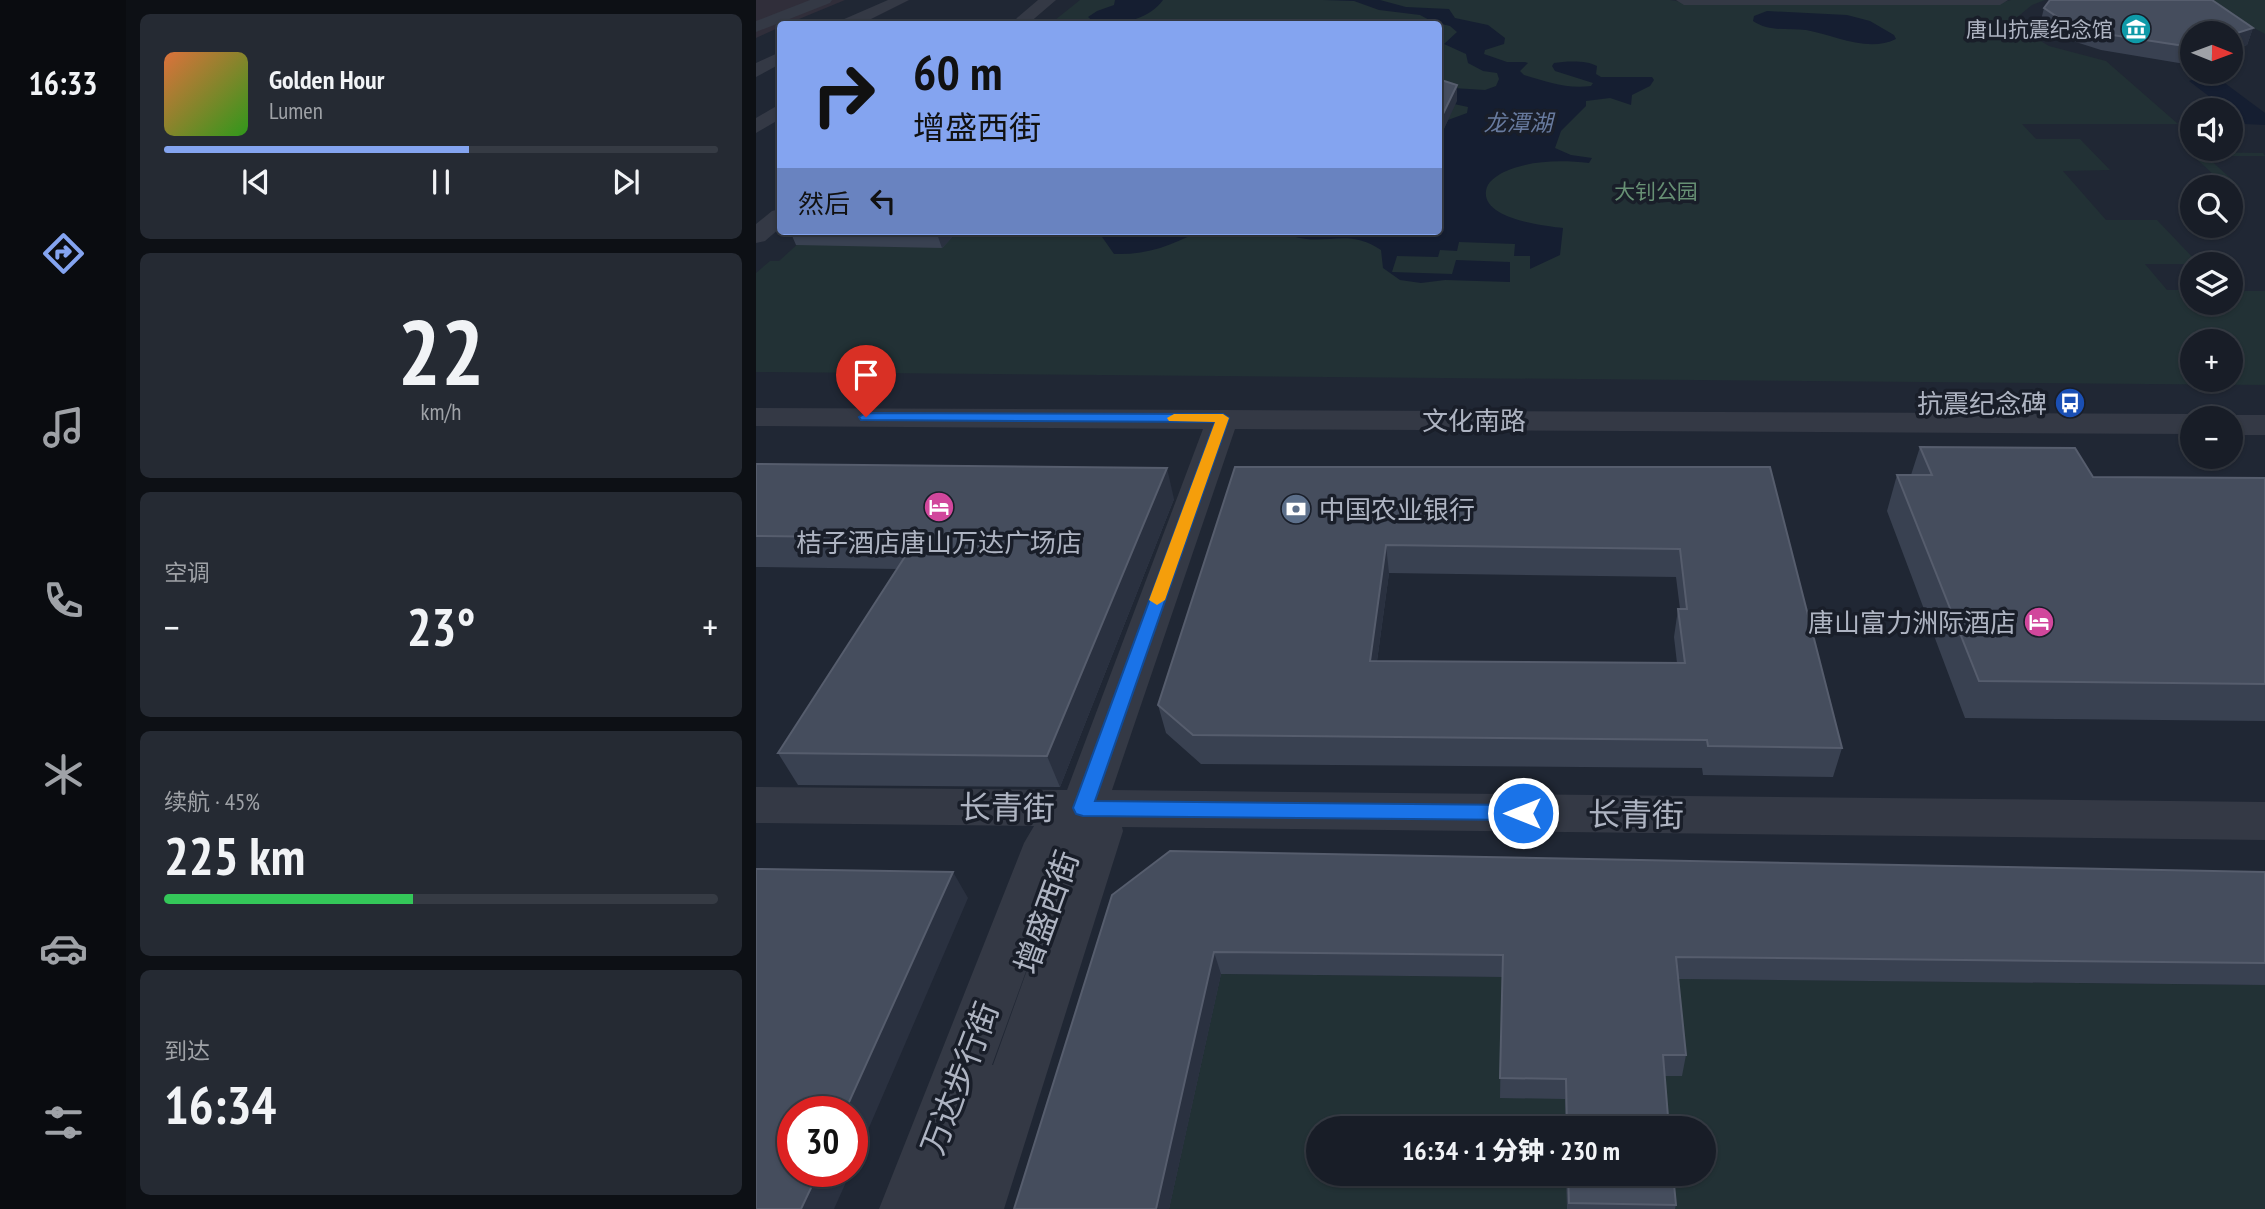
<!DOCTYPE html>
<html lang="zh">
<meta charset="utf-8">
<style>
:root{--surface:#181d27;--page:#252a33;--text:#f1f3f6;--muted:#9fa2a7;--line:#363b44;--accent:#84a4f0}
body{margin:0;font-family:"PT Sans Narrow","Noto Sans SC",sans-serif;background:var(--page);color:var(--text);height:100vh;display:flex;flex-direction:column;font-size:26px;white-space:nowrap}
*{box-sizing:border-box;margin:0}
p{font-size:23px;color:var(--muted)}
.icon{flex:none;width:38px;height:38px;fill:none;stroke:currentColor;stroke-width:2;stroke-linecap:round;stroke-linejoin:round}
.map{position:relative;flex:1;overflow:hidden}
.sheet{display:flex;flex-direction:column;gap:14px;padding:14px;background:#0d1015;width:630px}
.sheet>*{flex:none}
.hud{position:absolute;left:21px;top:21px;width:665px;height:214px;border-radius:7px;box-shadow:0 2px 5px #0004,0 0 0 2px var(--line);background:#84a4f0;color:#111;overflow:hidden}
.needle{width:46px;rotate:91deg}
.controls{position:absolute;left:1424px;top:21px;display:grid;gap:14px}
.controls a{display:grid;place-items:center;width:63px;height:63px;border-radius:50%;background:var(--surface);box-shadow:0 2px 5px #0004,0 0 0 2px var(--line);font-size:35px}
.speed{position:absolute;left:21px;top:1096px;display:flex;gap:14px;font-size:35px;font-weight:700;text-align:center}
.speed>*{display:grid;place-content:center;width:91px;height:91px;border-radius:50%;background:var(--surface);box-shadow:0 2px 5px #0004,0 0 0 2px var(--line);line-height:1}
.speed .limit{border:10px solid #d22;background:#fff;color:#111}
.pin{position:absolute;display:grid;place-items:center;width:60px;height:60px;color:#fff;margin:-72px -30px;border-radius:50% 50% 50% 0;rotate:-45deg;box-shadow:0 0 7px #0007}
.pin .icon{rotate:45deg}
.me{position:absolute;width:77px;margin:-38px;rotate:270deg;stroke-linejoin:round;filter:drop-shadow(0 0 5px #0008)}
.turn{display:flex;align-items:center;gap:24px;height:147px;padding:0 21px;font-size:32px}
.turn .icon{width:91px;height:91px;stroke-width:2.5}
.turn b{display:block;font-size:49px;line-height:60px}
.then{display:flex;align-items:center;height:66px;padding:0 21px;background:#0003;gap:14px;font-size:26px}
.big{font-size:52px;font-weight:800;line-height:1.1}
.sheet .widget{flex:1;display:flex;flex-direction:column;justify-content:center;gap:10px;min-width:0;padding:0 24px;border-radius:10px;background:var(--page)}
.sheet .dial{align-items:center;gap:0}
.dial b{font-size:91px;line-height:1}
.song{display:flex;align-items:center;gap:21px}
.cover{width:84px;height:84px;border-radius:10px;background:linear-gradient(135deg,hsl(20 70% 55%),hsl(110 70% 35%))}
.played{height:7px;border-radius:4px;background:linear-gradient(90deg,var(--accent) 55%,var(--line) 55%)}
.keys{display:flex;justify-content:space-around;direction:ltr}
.heat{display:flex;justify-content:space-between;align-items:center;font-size:38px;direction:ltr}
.charge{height:10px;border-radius:5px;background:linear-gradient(90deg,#34c759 45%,var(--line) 0)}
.trip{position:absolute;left:550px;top:1116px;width:410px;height:70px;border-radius:35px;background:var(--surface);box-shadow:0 2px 5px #0004,0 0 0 2px var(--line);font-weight:800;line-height:70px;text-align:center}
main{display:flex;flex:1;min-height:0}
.tabs{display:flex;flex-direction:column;width:126px;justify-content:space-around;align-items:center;background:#0a0c10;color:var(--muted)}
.tabs .icon{width:49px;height:49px}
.tabs .active{color:var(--accent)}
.tabs b{font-size:32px;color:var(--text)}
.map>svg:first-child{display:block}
.medical{fill:#302e3a}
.green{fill:#223135;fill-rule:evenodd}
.water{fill:#151e31}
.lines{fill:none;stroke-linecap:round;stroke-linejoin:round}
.minor{fill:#343945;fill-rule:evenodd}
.wall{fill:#394151;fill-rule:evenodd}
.shaded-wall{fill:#2a3140}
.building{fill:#454d5d;stroke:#565d6d;stroke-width:2;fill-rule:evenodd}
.route{fill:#1a73e8;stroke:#114b97;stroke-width:2}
.slow{fill:#f59e0b}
.labels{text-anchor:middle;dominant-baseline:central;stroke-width:7;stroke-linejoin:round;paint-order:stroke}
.far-poi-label{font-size:21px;fill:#aeb4c2;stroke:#191e29;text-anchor:end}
.far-park-label{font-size:21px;fill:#679074;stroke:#191e29}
.far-water-label{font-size:23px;font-style:italic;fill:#687b9f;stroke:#191e29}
.poi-label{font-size:26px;fill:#aeb4c2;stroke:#191e29;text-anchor:end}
.street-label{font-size:26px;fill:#aeb4c2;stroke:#191e29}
.near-street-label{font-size:32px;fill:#aeb4c2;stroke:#191e29}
</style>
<main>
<nav class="tabs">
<b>16:33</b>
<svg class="icon active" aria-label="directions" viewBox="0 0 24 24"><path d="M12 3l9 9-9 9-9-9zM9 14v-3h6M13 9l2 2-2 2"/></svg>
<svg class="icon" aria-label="music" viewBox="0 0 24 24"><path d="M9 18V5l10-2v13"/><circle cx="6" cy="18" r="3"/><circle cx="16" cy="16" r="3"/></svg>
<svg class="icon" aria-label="phone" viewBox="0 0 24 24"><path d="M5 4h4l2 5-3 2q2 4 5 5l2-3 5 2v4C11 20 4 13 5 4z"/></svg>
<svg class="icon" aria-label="climate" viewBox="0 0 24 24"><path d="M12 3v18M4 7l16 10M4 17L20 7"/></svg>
<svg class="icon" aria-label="car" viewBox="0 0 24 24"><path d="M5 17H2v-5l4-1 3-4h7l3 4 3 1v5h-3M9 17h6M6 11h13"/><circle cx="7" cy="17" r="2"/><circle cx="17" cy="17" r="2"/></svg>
<svg class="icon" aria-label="filters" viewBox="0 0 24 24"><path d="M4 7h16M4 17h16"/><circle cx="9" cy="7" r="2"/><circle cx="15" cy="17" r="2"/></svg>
</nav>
<section class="sheet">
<div class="widget">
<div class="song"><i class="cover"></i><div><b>Golden Hour</b><p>Lumen</p></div></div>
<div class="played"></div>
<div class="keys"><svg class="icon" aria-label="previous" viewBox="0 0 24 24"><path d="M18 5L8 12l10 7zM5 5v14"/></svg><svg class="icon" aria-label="pause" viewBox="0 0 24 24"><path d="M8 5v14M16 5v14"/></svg><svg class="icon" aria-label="next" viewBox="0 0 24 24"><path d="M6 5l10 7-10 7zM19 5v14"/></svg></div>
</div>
<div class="widget dial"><b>22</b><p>km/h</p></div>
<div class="widget"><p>空调</p>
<div class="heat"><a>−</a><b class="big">23°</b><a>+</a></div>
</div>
<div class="widget"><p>续航 · 45%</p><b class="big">225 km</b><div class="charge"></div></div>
<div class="widget"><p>到达</p><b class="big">16:34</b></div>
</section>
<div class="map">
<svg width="1509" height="1209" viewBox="0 0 1509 1209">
<rect width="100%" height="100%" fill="#202734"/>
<path class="medical" d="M0 0H89L31 24H24V27L0 38Z"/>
<path class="green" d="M324 0H914L926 2 1239 4 1255 0H1289L1276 5 1260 18 1265 29 1293 46 1350 61 1422 124H1266L1280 139H1324L1354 170 1307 171 1350 220H1401L1443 264H1389L1411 290H1437V303H1475V291H1509V385L0 372V273L14 261H23L56 231H682V24H294ZM1437 341H1475V380H1437Z
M1400 0H1509V34L1487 22Z
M1433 152 1507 153 1509 156H1450L1483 186H1470Z
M465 974 1509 985V1209H413ZM562 1129H947V1174H562Z"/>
<path class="water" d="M359 0H407C393 20 363 25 340 24L332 17 341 11 358 5Z
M567 0H624L650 7 693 9 699 18 732 25 749 38 748 44 729 50 728 54 751 62H769L772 63 764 71 768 75C792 82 810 89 835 86L837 83 799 71 796 66 798 63C810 61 831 60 841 66L840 74 845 77H896L898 80 894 86 876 95 875 105 854 98 830 101V106L805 131 799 148 815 155 836 158 833 163C805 160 774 160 748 172 740 176 731 182 730 191 726 219 788 226 807 228L804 255 774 269V256H758L759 244 703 242 701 251 684 250 682 257 641 256 636 272 696 274 700 260 754 262V282L689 280 665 283 644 280 627 268 625 250C590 227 571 247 536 236L535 231H682L683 132 687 131 692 120 711 113 712 107 698 104 697 88 729 90 740 86 743 79 741 73 727 71 712 63 710 54 688 44 701 32 694 26 677 22 664 15 623 10 598 1Z
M1011 11 1091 15 1114 21 1138 35 1140 39C1112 53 1078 35 1050 30 1032 28 1013 32 997 21L998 16Z
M1444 77 1466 81 1509 113V125L1489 124 1475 114V110H1471L1433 81Z
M317 231H444C414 246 391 255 358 254L344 234H319Z"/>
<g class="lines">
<path class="minor" d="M54 0H76L74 3 0 32V21Z
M132 0H153L105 24H84L86 20Z
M282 0H300L272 24H254Z
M920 0H1252L1244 5H928Z
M24 52V64L0 77V63Z
M24 104V119L0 133V118Z
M24 209V228L9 241 0 243V224L16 211Z
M0 408 1437 414 1448 417 1437 418V434L479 429 356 790 1509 802V840L366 827 367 831 248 1209H123L268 843 278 826 0 823V787L311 790 447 429 0 426ZM313 853 237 1065H236Z
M1475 415H1509V435H1475V418H1464Z"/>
</g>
<path class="wall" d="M1288 8 1497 28 1491 45 1429 64 1345 50 1301 36 1284 24Z
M34 231H202L186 248 40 245Z
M1164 447 1337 477 1509 478V721L1209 718 1131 511 1141 475H1155Z
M0 464 418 499 304 787 42 785 22 753 141 569 0 567Z
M479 467H1014L1086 748 1077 777 947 775 946 768 445 764 410 733 402 705ZM633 573 920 577 924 609H922L918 637 921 663 621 661Z
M1509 872V985L922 979 930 1055 926 1076H909L913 1129H810L809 1099 744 1098 746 977 465 974 413 1209H258L356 895Z
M810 1174H917L920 1205 919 1209H811Z"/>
<path class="shaded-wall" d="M1497 28 1491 45 1475 50V35Z
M1435 47H1437V62L1429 64Z
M701 85V101L687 131 682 132V116Z
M180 231H202L186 248Z
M411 468 418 499 304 787 291 756Z
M630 545 633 573 617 690 614 661Z
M197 872 212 898 96 1167V1111H89Z
M458 952 465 974 413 1209H400Z
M63 1171H95L78 1209H45Z"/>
<path class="building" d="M1294 0H1456L1497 28 1475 35V33H1437V47H1435L1350 34 1306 20 1288 8Z
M682 79 701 85 686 116H682Z
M1164 447 1319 448 1337 477 1509 478V684L1223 681 1141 475H1176Z
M0 464 411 468 291 756 22 753 161 538 0 536Z
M479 467H1014L1086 748 952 746 951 740 437 735 402 705ZM630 545 924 549 931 609H922L929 663 614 661Z
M414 851 1509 872V963L920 957 930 1055H907L913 1129H811L810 1079 744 1078 747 955 458 952 400 1209H258L356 895Z
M0 869 197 872 89 1111H37V1171H63L45 1209H0Z
M812 1174H917L920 1205 813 1203Z"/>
<path class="route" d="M110 413 467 414 473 418 339 801 767 805 773 807 776 813 773 818 767 820 327 816 320 814 317 808 459 422 105 420 103 417Z"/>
<path class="slow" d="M418 414H467L473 418 409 600 401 605 393 600 459 422 413 421 411 418Z"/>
<defs>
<g id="museum-disc" transform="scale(1.575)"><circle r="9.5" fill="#0f9aa8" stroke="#191e29"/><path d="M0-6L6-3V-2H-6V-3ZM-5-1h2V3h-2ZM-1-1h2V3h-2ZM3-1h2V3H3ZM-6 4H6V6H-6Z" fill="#fff"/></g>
<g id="bus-disc" transform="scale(1.575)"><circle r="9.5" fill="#1a4fb4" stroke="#191e29"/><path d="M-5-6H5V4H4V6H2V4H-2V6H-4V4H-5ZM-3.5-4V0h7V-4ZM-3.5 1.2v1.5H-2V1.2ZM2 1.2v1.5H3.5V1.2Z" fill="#fff"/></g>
<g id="hotel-disc" transform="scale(1.575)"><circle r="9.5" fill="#d1479c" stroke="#191e29"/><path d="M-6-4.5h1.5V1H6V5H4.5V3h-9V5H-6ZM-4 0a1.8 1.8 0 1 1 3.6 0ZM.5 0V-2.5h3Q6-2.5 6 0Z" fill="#fff"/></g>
<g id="bank-disc" transform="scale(1.575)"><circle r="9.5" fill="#5c6f8a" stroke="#191e29"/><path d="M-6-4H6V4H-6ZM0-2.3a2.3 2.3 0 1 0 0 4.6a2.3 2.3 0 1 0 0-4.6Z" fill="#fff"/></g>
</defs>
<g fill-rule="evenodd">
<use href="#museum-disc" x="1380" y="29"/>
<use href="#bus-disc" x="1314" y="403"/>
<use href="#hotel-disc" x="183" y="507"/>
<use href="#bank-disc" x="540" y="509"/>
<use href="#hotel-disc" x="1283" y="622"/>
</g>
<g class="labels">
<g class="far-poi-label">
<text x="1357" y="29">唐山抗震纪念馆</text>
</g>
<g class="far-park-label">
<text x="900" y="191">大钊公园</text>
</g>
<g class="far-water-label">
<text x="762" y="122">龙潭湖</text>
</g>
<g class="poi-label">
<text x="1291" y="403">抗震纪念碑</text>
<text x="563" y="509" text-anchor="start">中国农业银行</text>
<text x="183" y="542" text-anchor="middle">桔子酒店唐山万达广场店</text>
<text x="1260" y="622">唐山富力洲际酒店</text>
</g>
<g class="street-label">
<text x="718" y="420">文化南路</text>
</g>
<g class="near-street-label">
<text transform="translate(251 807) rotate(1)">长青街</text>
<text transform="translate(880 814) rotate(1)">长青街</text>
<text transform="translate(290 912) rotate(-70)">增盛西街</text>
<text transform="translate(203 1078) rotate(-69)">万达步行街</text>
</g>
</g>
</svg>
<div class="controls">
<a><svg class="needle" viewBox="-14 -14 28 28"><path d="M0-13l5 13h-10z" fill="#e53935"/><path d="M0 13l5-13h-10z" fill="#9fa2a7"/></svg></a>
<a><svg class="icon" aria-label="sound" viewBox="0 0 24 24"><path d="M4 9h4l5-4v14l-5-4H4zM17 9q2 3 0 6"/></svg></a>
<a><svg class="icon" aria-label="search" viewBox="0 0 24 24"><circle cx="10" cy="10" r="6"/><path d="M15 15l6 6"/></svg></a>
<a><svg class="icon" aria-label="layers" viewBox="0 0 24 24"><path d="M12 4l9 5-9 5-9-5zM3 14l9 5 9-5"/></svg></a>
<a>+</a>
<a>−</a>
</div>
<div class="speed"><div class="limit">30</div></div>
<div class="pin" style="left:110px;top:417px;background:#d93025"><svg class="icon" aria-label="arrive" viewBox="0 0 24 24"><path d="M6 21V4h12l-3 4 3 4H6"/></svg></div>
<svg class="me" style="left:767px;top:813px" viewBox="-20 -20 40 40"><circle r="17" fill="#1a73e8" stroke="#fff" stroke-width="3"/><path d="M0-11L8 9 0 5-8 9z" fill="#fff"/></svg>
<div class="trip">16:34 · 1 分钟 · 230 m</div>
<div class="hud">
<div class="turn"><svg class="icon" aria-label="right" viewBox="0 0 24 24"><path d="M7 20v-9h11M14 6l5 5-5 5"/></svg><div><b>60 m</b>增盛西街</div></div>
<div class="then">然后<svg class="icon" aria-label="left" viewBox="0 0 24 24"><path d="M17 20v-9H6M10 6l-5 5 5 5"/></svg></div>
</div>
</div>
</main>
